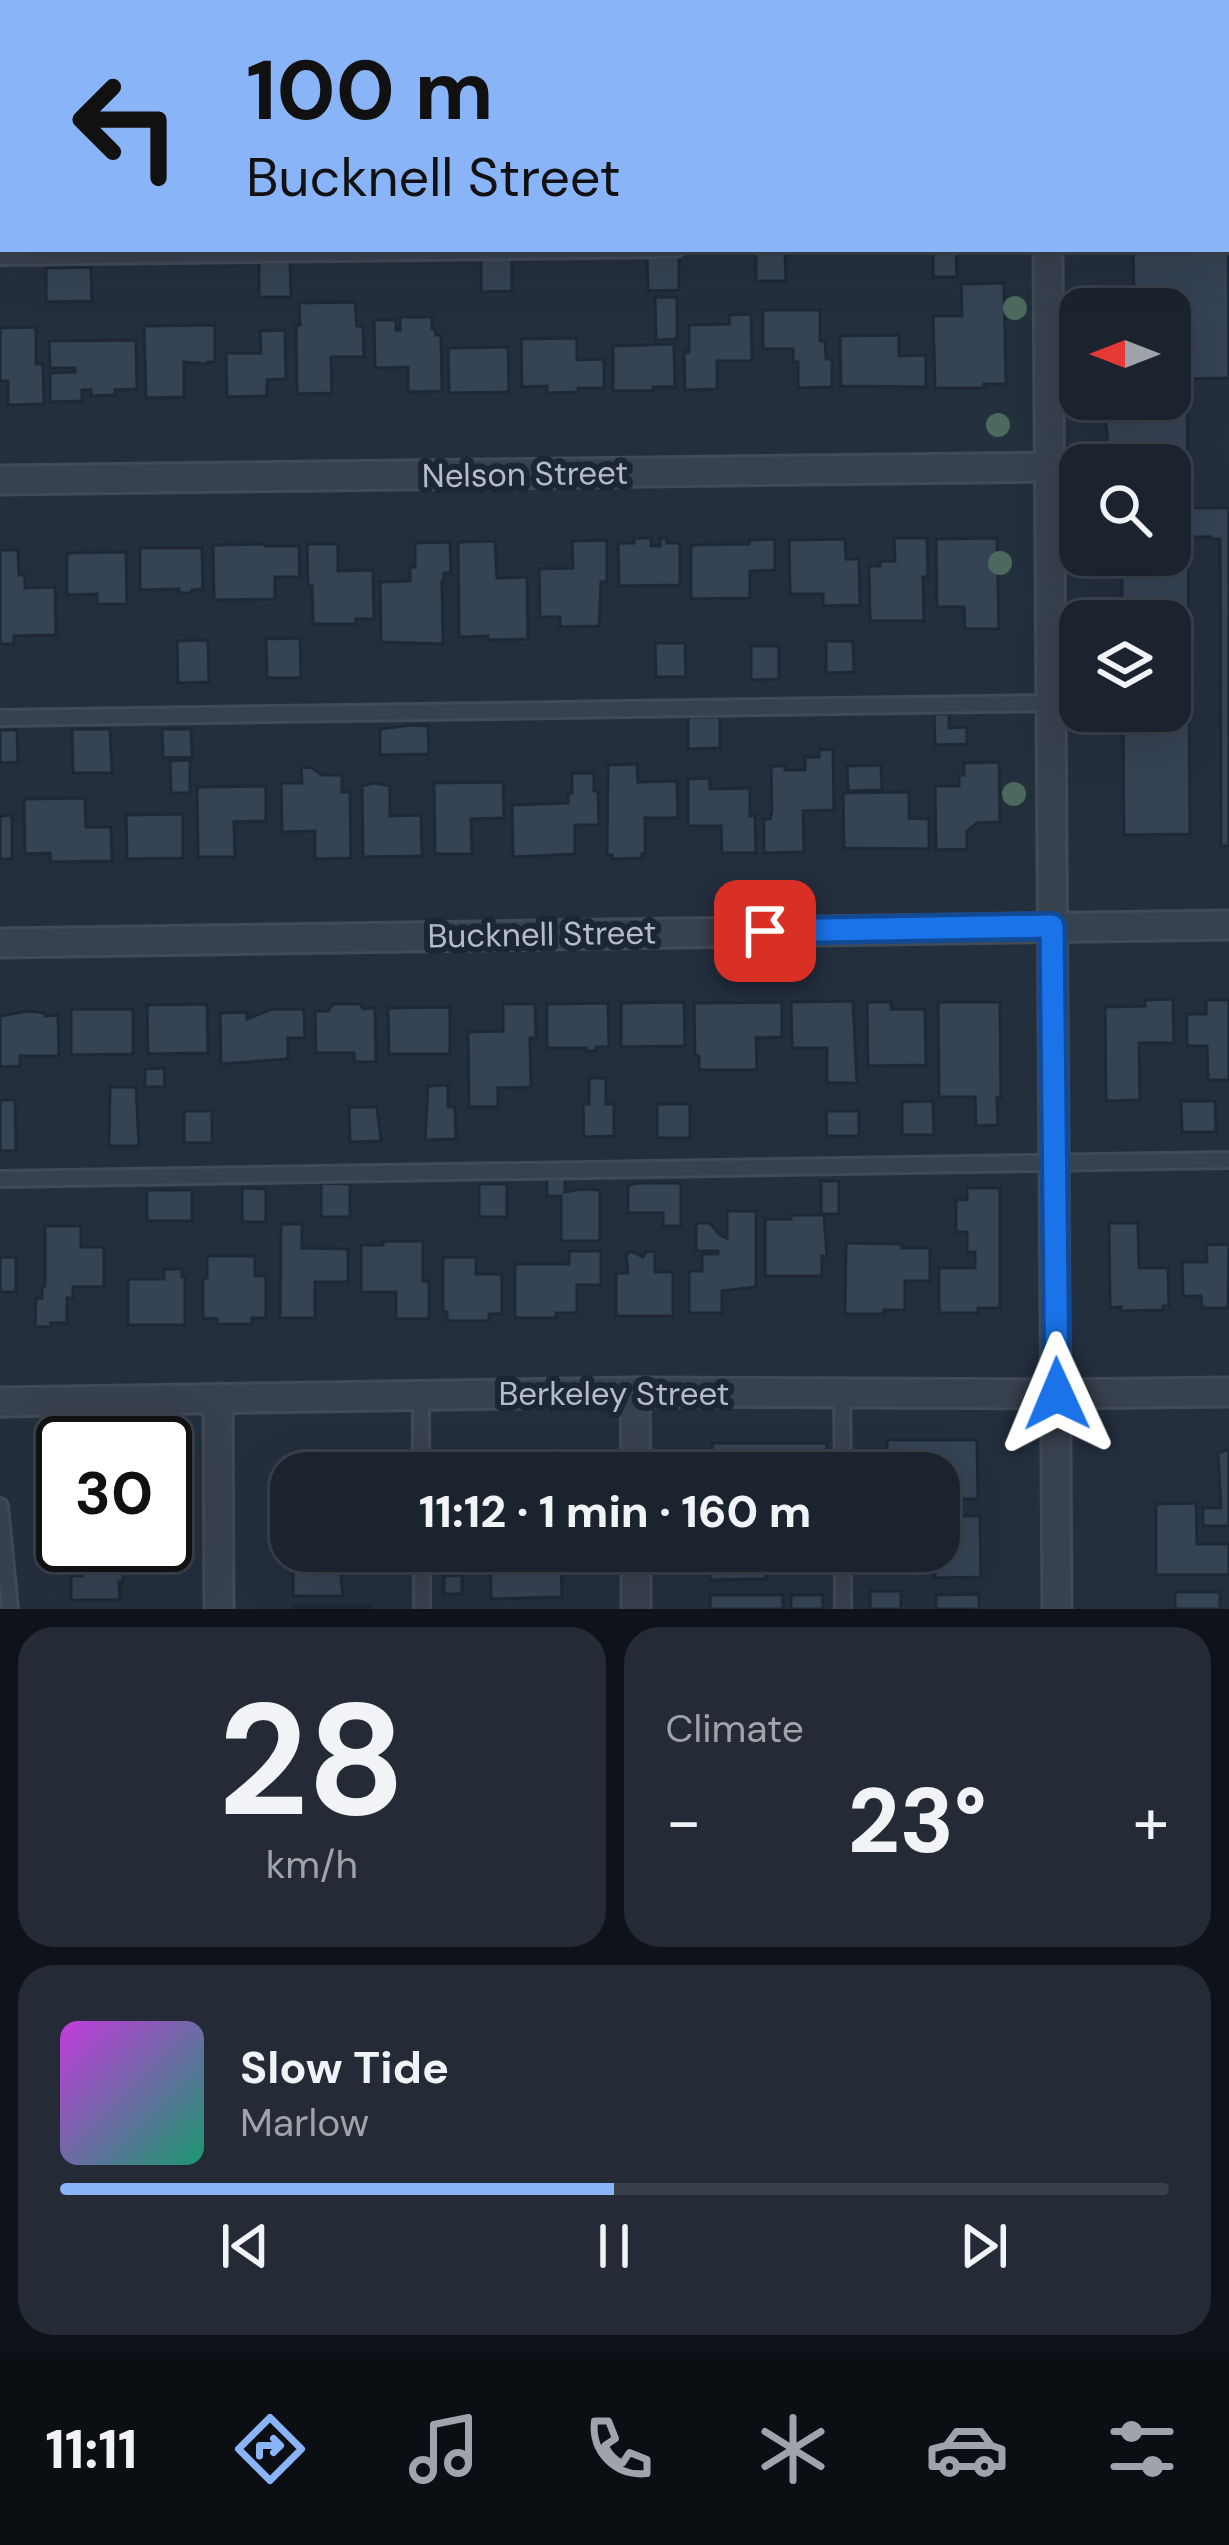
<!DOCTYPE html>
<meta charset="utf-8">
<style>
:root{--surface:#1b232e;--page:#242b36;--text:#f1f3f6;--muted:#a0a4aa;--line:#39404a;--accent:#8ab4f8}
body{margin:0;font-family:"DM Sans",sans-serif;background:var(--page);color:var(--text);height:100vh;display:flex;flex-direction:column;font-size:45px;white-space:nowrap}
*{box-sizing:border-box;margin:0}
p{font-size:39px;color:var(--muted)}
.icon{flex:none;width:66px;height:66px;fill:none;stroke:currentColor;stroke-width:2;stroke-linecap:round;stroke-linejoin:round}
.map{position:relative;height:1609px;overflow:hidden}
.details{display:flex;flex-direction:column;gap:18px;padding:18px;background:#0f1319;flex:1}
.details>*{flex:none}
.banner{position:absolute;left:0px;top:0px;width:1230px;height:252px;box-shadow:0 12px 48px #0002,0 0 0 3px var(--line);background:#8ab4f8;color:#111;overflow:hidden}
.needle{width:78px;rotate:270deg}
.controls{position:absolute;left:1059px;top:288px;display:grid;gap:24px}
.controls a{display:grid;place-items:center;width:132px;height:132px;border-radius:24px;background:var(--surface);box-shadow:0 12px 48px #0002,0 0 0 3px var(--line);font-size:60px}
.speed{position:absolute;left:36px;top:1416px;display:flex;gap:24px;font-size:60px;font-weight:700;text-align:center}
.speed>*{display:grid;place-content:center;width:156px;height:156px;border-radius:50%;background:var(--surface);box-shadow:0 12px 48px #0002,0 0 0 3px var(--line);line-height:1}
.speed .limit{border:6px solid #111;border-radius:18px;background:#fff;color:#111}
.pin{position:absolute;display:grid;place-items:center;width:102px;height:102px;color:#fff;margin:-51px;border-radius:24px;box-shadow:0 6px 18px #0006}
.me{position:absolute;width:132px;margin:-66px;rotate:359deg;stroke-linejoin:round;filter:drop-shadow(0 0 9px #0008)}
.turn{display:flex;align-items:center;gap:42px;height:252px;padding:0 48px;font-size:54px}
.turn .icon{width:156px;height:156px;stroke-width:2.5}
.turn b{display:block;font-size:84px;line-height:102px}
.big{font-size:90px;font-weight:800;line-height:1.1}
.details .card{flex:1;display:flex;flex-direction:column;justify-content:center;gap:18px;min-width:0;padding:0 42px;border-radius:36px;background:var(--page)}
.details .dial{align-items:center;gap:0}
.dial b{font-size:156px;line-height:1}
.song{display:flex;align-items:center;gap:36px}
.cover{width:144px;height:144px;border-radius:18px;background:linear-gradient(135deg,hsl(290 70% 55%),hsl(160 70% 35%))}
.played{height:12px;border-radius:6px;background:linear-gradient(90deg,var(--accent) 50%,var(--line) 50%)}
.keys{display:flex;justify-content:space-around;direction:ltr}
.heat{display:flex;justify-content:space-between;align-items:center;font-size:66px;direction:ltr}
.details .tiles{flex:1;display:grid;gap:18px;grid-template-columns:1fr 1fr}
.card:last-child{grid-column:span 2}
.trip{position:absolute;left:270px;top:1452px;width:690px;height:120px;border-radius:36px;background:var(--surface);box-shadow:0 12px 48px #0002,0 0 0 3px var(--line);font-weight:800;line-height:120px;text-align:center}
.tabs{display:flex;height:192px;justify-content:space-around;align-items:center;background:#0b0e12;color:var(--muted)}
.tabs .icon{width:84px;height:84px}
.tabs .current{color:var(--accent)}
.tabs b{font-size:54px;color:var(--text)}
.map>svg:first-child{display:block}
.building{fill:#364354;stroke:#1f2835;stroke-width:3}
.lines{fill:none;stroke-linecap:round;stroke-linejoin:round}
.service-casing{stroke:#414a57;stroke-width:20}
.minor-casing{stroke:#414a57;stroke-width:33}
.service{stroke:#38414e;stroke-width:14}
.minor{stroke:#38414e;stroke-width:27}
.tree{fill:#4b6a5d}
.route-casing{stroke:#114b97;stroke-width:30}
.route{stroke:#1a73e8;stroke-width:21}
.labels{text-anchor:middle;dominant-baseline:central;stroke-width:12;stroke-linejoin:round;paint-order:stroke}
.street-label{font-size:33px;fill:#b4bcc9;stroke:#1d2633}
</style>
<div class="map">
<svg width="1229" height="1609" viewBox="0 0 1229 1609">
<rect width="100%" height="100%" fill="#242f3e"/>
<path class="building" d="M1227 75 1229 378 1187 379 1188 508H1229V846H1221L1220 539H1211V537H1188L1190 834 1124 835 1123 711H1170V621H1122V555H1170V465H1110L1105 416 1107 399H1170V309H1143V297L1134 298 1133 249H1227Z
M933 251H956L957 277H933Z
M785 252 786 281H756V253Z
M647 256H679V290L648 291Z
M481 258H512V291L481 292Z
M259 262H290L291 297H259Z
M91 267 92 301 46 302V268Z
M1004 283 1006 384H984V388H935L933 316H962L961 284Z
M655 297H677V339L656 340Z
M355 302 357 326H363L364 357H331L332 393 297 394 296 325H300L299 303Z
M763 310H820V341H825L826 359H832V387L798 388V362H793V349H763Z
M751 314 752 361H717V389L685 390 684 352H689V325L729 324V315Z
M400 317H432V329H435L436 335H441L442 391 408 392V367L375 368 374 320H396V330H400Z
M215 325V362H208V364L184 362V397L146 398 144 326Z
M36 327V364H43L44 404 8 405V381H0V328Z
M285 330 286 379 267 380V396L227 397 226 353H261L260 331Z
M899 335V356L926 355V387L841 386 840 336Z
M577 338V360L604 359V388H578V392L547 393V386L522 387 521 339Z
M136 340 137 389 115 390V395L91 396V390H82V401L50 402V373L75 372V368H50L49 341Z
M674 344 675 387H653V391H613V346Z
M508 347 509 392 449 393 448 348Z
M634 538H651V546H660V538H667V543H680V585L619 586 618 543H634Z
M894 538H927L928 577H923L924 621H870L869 566H880V561H895Z
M997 538 999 629H965L964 607H937L936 539Z
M775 539V570L750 571V598L691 599V545L749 544V540Z
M845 539 846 559H859L860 605 823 606V594H790L789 540Z
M607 540V582H601L599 626 560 627V617H540L539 569 573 568 572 541Z
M495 541 497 578 527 577 528 639 488 640V636L459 637 458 542Z
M450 542 451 573H444V581H442L443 644 381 642 380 582 410 581V567H415V543Z
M265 544V546H299L300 577H275V599L214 600 213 545Z
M307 544H338V571L373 570 374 619H356V624H313L312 586H308Z
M140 548H202L203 589 192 590V593H179V589L140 590Z
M0 550H18L19 575H25V588L55 587 56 635 14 636V644H0Z
M126 552 127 604H97V594L67 595V553Z
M300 638 301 678H267L266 639Z
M208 640 209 682 178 683 177 641Z
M826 641H853L854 672 826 673Z
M655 643H685L686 677H656Z
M751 646H779V679L751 680Z
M934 714H949V728L967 727V744L935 745Z
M688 717H720V748L688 749Z
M411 725 428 726 429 754 380 755V729Z
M72 729H110L112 773H73Z
M162 729H191L192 757 163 758Z
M0 730H17L18 762 0 763Z
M833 749 834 810 803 811 804 852 764 853V819H770L772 811 771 766H785V770H805V757H819V750Z
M190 760V793H171L170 761Z
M999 762 1000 822 977 823 967 831V849L936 850 935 786H959V775H964V763Z
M637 764 638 782 677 781 678 818H645V854H642V858L612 859V855H607L608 765Z
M881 765 882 790 848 791 847 766Z
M311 767 322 775H342V792H350L351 858 315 859V831L282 832 281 783H302L301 768Z
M572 773H594V791H598L599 825H575V854L513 857 512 805 568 803V793H572Z
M710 778V789L750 788V816L755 815 756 853H722L721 826H688V779Z
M503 782 504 818 471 819 472 854H435L434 783Z
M374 783 390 786V816L421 815 422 856 363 857 362 786Z
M266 786V821L234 822 235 857H198L197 787Z
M909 792V818L929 819V849L844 848 843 793Z
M85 798 86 827H111L112 861 50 862V853L25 854 24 799Z
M183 814V858L127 859 126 815Z
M12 815V859H0V816Z
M1173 999 1174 1043H1139L1140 1100 1106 1101 1105 1007 1145 1006V1000Z
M1206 1000H1229V1080H1208L1207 1046H1187V1014H1206Z
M853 1001 857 1083H827V1048H792L791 1002Z
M684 1002 685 1046 621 1047V1003Z
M782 1002V1037L756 1038 757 1070H699V1056H695L694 1003Z
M867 1002H891V1009H925L926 1065 868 1066Z
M938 1002H1000L1001 1098H997L998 1125 976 1126 975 1097H939Z
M608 1003 609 1047H596V1051H586V1048H547V1004Z
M207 1004 208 1053 148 1054 147 1005Z
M333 1004H360L363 1009 375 1008 376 1062H354V1053H316L315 1011H328Z
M503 1004H535L536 1038H530L531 1087 498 1088V1107H469L468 1032 503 1031Z
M450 1007V1054H389L388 1008Z
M71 1009H133V1054L71 1055Z
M272 1009H304L305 1038H288V1059L221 1064 220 1013 247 1012V1019Z
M28 1011 45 1013V1016L58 1015 59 1056H20V1066L0 1067V1016Z
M164 1068 165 1087H145V1069Z
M589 1078H606V1104H614V1136L584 1137 583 1104H589Z
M448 1085V1107H455L456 1139 425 1140 428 1086Z
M110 1087H136L139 1146H109Z
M0 1100H15L16 1151H0Z
M933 1101 934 1135H902V1102Z
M1181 1101H1215L1216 1132H1182Z
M657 1104H690V1138H657Z
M349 1107H377L381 1141 350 1142Z
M184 1111H212V1143H184Z
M826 1111H859V1136H827Z
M547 1177H565V1192L581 1189 600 1190V1241H561V1196H547Z
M821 1181H839V1214H821Z
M321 1183 350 1184V1217H321Z
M640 1183H681V1226H663V1213H628V1185Z
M479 1184H507V1217H479Z
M242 1188 266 1189V1222H242Z
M967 1188H1000V1308H978V1313H939V1268H975V1252H967V1232H956V1199L967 1200Z
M147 1190H192V1221H147Z
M727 1211H756V1287L722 1291V1313H689V1271H702V1254H718V1251H696V1223H710L720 1235 727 1238Z
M791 1215H824L827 1256H822V1276H765V1219H791Z
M1109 1223H1138L1139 1268H1168L1169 1306H1163V1310L1121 1311V1307L1110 1308Z
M281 1224H302V1248L348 1249V1282H315V1318H280Z
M45 1226H81V1247H104V1287H73V1298H67V1323H51V1327H35L36 1298H42V1286H45Z
M383 1241H423V1281H429V1319H396V1292H361V1245H383Z
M846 1243 902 1244V1248H930V1281H905V1310H884V1314H845Z
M1229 1244 1228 1308H1202L1201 1296H1183L1182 1262H1207L1206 1245Z
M569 1251H601V1285H577V1313H556V1318H515V1264H569Z
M631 1251 643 1257 646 1252 655 1251V1272H673V1316H616V1273H628L626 1255Z
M207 1256H255V1276H266V1318H252V1324H217V1319L203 1318V1278H207Z
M0 1257H16V1292H0Z
M443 1257H476V1274H502V1314H489V1321H447V1312H443Z
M164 1269H182V1277H185V1325H128V1279H164Z
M887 1440H977L978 1499H939V1473H887Z
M713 1443H827V1473H709Z
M1229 1449V1526H1203V1508H1221L1218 1453Z
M561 1450 562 1473H443V1453Z
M54 1452H63V1491H54Z
M391 1453V1473H292V1467H297V1454Z
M1196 1503 1197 1544H1229V1575H1156V1504Z
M939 1516H980L981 1577 935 1578V1551H939Z
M81 1545H147V1567L123 1568V1582H119L120 1600H71V1576H82Z
M296 1551H408V1559L339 1558 343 1596H293V1556H296Z
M467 1551H561L562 1597 491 1599 490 1554 467 1555Z
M710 1551H766V1579L710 1580Z
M462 1575V1594H444V1576Z
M870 1591H901V1609H870Z
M1175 1592H1220V1609H1175Z
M979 1594V1609H936V1595Z
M710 1595H783V1609H710Z
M791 1595H823V1609H791Z
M292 1606H372V1609H292Z"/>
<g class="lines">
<g class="service-casing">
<path id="service" d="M0 257 676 249
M0 718 1050 703
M0 1179 1229 1160
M842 1393 843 1473
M421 1395V1473
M0 1506 10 1609
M422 1551V1609
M843 1551V1609"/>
</g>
<g class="minor-casing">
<path id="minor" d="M1047 0V3
M1227 5H1229
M0 6 3 7
M1048 249 1057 1609
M0 480 1049 467
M0 943 1229 925
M635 1392 636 1473
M218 1398 219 1609
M0 1402 635 1392 1056 1394 1229 1392
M636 1551V1609"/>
</g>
<use href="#service" class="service"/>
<use href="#minor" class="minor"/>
</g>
<g class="tree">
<circle cx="1015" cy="308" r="12"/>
<circle cx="998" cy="425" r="12"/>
<circle cx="1000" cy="563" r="12"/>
<circle cx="1014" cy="794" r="12"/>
</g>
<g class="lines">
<g class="route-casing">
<path id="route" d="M765 931 1052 926 1057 1394"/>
</g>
<use href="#route" class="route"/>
</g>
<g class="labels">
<g class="street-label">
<text transform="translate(525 474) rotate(-1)">Nelson Street</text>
<text transform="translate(542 934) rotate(-1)">Bucknell Street</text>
<text x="614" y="1393">Berkeley Street</text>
</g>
</g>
</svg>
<div class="controls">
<a><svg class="needle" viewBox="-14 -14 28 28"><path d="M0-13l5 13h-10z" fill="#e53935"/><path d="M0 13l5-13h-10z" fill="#a0a4aa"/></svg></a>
<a><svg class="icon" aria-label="search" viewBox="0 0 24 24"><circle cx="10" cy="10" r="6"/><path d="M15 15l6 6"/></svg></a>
<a><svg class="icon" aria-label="layers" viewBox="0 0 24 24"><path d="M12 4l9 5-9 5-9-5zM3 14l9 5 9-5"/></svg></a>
</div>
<div class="speed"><div class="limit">30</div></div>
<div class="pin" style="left:765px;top:931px;background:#d93025"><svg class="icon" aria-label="arrive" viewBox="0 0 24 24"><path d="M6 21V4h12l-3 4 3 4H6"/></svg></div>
<svg class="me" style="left:1057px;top:1394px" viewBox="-20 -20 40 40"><path d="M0-17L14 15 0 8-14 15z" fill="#1a73e8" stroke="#fff" stroke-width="4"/></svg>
<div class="trip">11:12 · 1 min · 160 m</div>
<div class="banner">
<div class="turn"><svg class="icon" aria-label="left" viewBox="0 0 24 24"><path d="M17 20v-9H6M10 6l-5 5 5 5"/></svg><div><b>100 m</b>Bucknell Street</div></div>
</div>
</div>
<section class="details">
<div class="tiles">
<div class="card dial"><b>28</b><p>km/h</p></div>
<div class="card"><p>Climate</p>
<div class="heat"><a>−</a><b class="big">23°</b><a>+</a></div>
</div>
<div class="card">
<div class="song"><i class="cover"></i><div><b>Slow Tide</b><p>Marlow</p></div></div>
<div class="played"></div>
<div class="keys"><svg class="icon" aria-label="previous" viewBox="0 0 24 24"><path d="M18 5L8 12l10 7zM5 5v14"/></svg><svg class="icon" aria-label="pause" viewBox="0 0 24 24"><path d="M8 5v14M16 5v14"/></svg><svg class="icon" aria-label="next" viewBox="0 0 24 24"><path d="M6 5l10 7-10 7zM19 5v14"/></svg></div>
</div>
</div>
</section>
<nav class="tabs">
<b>11:11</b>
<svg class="icon current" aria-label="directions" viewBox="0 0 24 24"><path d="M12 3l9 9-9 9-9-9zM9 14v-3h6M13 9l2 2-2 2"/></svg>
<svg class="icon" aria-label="music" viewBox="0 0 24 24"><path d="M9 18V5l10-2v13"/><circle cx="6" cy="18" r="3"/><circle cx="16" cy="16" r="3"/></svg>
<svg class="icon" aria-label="phone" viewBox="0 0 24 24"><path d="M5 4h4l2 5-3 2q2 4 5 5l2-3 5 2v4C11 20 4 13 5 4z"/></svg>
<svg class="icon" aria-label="climate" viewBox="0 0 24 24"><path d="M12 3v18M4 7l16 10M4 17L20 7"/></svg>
<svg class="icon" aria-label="car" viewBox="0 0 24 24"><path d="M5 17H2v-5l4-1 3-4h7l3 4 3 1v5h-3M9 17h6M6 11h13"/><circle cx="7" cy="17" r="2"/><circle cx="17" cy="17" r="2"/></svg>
<svg class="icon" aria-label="filters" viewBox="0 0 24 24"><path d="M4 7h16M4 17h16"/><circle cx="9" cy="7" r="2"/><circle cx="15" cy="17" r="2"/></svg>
</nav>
